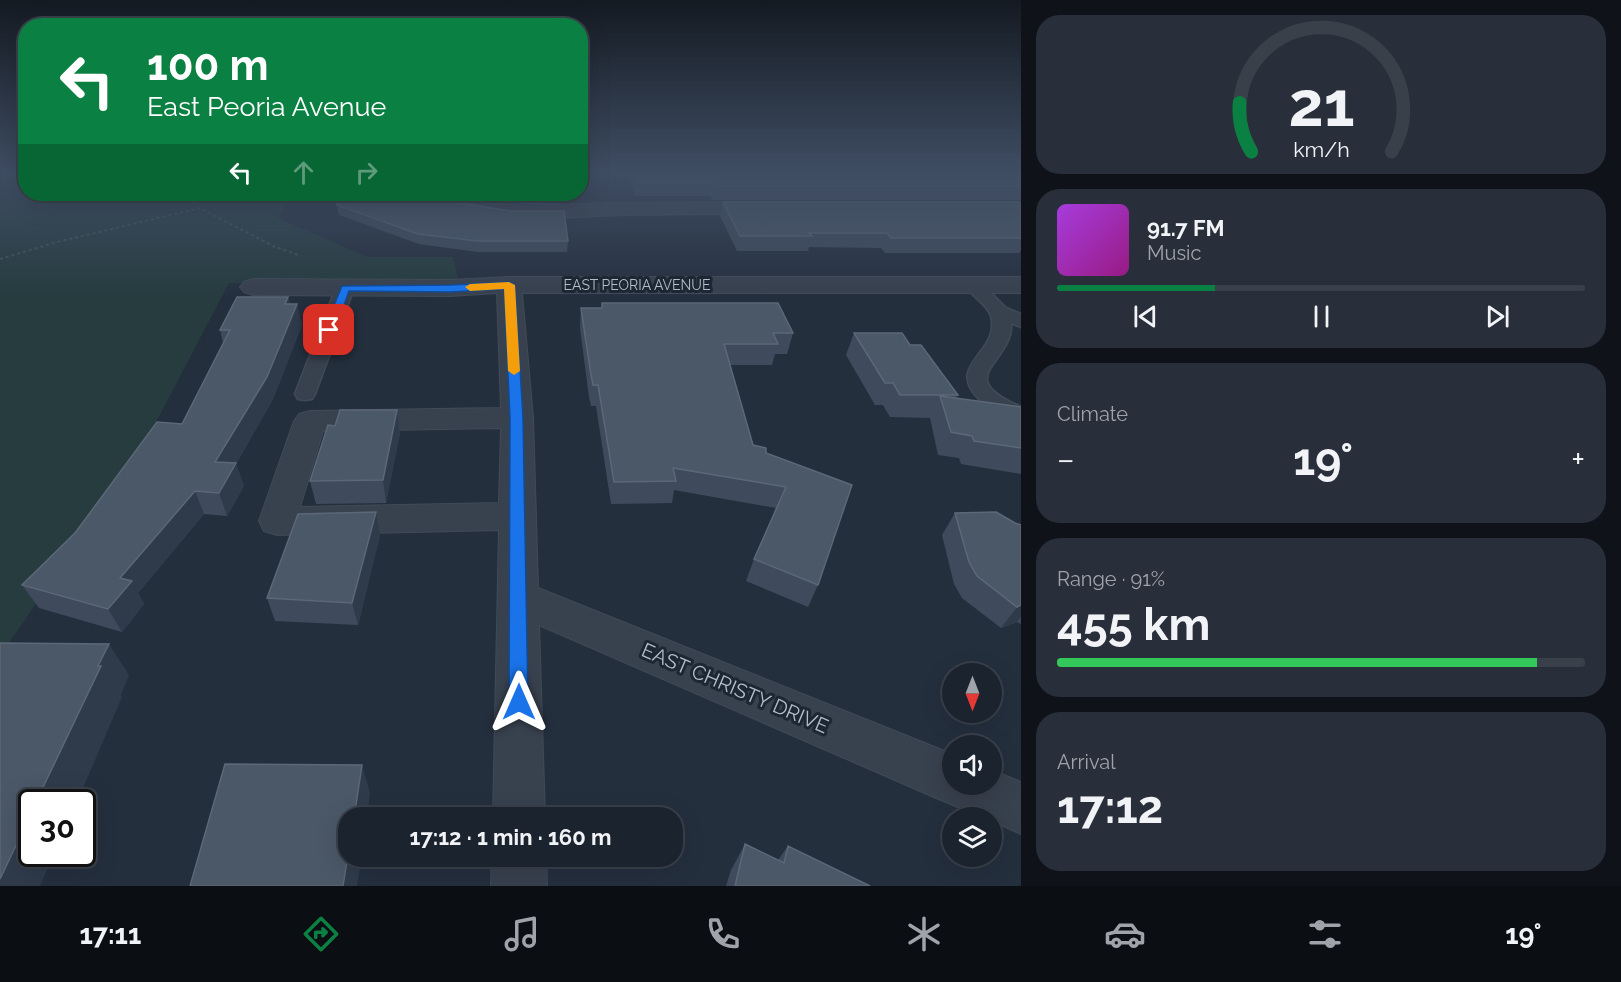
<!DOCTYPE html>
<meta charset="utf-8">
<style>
:root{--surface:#1b232e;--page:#282f3a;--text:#f1f3f6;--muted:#a0a4aa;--line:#39404a;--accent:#0b8043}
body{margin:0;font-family:Raleway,sans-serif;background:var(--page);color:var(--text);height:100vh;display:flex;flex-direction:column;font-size:22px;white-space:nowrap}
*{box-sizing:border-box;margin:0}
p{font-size:20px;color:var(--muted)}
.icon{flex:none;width:33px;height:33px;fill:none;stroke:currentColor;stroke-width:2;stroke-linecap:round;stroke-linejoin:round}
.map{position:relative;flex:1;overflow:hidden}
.side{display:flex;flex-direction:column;gap:15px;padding:15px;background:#0f1319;width:600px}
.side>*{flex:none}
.guide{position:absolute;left:18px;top:18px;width:570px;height:183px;border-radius:24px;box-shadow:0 6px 24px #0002,0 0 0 2px var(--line);background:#0b8043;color:#fff;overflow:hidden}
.needle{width:39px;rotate:180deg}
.controls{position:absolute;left:942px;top:663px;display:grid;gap:12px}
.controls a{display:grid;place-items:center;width:60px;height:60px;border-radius:50%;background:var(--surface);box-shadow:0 6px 24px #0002,0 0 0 2px var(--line);font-size:30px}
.speed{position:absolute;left:18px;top:789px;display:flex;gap:12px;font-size:30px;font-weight:700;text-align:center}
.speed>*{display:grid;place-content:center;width:78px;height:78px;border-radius:50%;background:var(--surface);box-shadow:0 6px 24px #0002,0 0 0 2px var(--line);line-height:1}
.speed .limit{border:3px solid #111;border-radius:9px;background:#fff;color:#111}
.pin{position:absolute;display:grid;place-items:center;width:51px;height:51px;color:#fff;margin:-26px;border-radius:12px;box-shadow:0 3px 9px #0006}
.me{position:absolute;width:66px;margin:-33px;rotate:0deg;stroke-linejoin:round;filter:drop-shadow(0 0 4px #0008)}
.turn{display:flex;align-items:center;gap:21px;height:126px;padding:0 30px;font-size:27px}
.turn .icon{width:78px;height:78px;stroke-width:2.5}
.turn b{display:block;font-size:42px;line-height:51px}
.lanes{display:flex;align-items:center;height:57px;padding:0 30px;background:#0003;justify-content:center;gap:30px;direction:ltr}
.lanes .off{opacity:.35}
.big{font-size:45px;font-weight:700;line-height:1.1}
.side .tile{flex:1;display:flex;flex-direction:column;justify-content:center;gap:9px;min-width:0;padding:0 21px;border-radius:24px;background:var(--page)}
.side .dial{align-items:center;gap:0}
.dial svg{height:156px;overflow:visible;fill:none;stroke:var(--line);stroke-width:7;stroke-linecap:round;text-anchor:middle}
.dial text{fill:var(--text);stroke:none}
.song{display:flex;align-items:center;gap:18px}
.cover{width:72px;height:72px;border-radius:9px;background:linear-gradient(135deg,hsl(280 70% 55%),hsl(310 70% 35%))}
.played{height:6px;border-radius:3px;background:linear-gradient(90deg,var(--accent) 30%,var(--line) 30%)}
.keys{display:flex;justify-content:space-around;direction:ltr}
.heat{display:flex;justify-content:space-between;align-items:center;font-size:33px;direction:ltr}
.charge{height:9px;border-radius:4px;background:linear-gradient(90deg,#34c759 91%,var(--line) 0)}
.trip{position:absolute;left:338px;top:807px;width:345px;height:60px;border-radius:24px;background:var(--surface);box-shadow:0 6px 24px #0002,0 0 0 2px var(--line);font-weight:700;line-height:60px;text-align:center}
.tab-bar{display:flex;height:96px;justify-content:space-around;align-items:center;background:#0b0e12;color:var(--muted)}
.tab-bar .icon{width:42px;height:42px}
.tab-bar .on{color:var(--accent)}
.tab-bar b{font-size:27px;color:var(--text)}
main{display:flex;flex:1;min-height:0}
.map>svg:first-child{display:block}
.green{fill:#263c3f}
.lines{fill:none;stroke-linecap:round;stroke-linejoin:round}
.lane-casing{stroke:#414a57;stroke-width:3}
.street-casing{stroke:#414a57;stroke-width:2}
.path{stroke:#3f5557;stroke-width:2;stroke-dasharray:3 3;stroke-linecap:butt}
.lane{fill:#38414e;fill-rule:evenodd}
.street{fill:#38414e;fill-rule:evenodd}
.wall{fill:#3f4b5c}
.shaded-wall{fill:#2f3b4b}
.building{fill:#4b5868;stroke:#5c6777;stroke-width:1.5}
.route{fill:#1a73e8;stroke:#114b97;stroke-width:1.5}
.slow{fill:#f59e0b}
.labels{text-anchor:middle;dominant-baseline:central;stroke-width:6;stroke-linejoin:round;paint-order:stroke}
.far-street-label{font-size:14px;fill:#b4bcc9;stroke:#1d2633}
.near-street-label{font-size:20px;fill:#b4bcc9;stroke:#1d2633}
</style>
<main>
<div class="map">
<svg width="1021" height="886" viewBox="0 0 1021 886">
<rect width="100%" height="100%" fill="#242f3e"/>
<path class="green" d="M0 174H25L26 194H292L278 218 367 257H453L459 283H229L141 451 0 656Z"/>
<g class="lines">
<g class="lane-casing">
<path id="lane" d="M973 280 979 281 1006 308 1021 314V327L1011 323C1014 363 949 376 1021 407V421C1005 417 988 410 977 397 946 364 1001 352 991 316 988 305 971 295 964 285L967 281Z
M345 283 351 284 354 288 315 394 312 399 305 400 298 399 295 394 336 288 339 284Z"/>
</g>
<g class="street-casing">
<path id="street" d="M424 194H451L489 203 532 207 601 203 767 202 775 203 778 208 775 213 767 214C720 214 672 214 625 215 564 216 506 226 447 206 439 204 429 201 424 194Z
M509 277H1021V293H522L533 418 538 588 952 754V784H992V770L1021 782V834L992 821V818H984L934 797 539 625 545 818H493L499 530 277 535 264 531 259 521 294 421 299 414 310 411 501 408 497 293 450 296 253 295 244 292 240 287 244 282 253 279 450 280ZM501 428 499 503 300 507 323 431Z
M492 856H546L547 886H491Z"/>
</g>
<path class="path" d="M0 259 57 242 200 208 273 246 301 256"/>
<use href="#lane" class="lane"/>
<use href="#street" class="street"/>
</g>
<path class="wall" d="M628 174H1021V200H712L710 196H635Z
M334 194H433L450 201 568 241 567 252H478L419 244 339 215Z
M457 194H560L559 204 537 205 484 201Z
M723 202H1021V250L1019 253H885L881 248 809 247 808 251H737L720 216Z
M288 297 290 304 302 325 273 399 236 464 244 486 227 516 204 514 138 593 144 604 122 632 39 608 22 585 182 424 223 343 220 330Z
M602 303 793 333 787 354H775L772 365H730L753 445 766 453 852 485 818 585 808 607 746 581 754 559 776 508 674 490 672 503 611 504 596 406H591L589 397 580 328 581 308H601Z
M854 333 910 345 958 395 956 398 1021 407V474L961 464 959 458 938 455 930 418 890 417 883 405H875L846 355Z
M397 410 400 433 386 503 316 504 310 481 335 426Z
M955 513 1015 523 1021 525V624L1017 622 1001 628 962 598 954 584 942 535Z
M380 535 358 625 275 621 267 598Z
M745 844 778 860 788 846 870 886H726L731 870Z"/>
<path class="shaded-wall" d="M288 297 292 315 297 304 302 325 273 399 236 464 244 486 227 516 219 493 215 462Z
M397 410 400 433 386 503 383 480Z
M195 491 204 514 138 593 144 604 122 632 108 609 120 578Z
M376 512 380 535 358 625 352 603Z
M1021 605V617L1017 622 1001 628 1017 607Z
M109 644 129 675 121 695 122 697 77 802H36Z
M362 765 370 793 367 818H354Z
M32 812V854H54L40 886H0V879Z
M348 856H362L357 886H343Z"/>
<path class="building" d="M634 174H1021V186H715L713 183H637Z
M335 194H433L450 201 510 211H564L568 241H477L418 234 337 205Z
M515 194H559L537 195Z
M723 202H1021V238H891L887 233H809L812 236H740Z
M237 297H288L285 304H297L267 377 215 462 236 463 219 493 195 491 120 578 132 581 108 609 22 585 75 533 157 422 182 424 230 330H220Z
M602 303H778L793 333H773L778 344H724L753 445 766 448V453L852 485 818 585 754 559 786 487 673 468 676 481 614 482 598 385H593L591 375 581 308H602Z
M854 333H902L910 345H921L958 395H900L893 383H885Z
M940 396 1021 407V448L974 441 972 436 951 432Z
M340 410H397L383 480 310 481 328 425 335 426Z
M376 512 352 603 267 598 298 514Z
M996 512 1015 523 1021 525V605L1017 607 977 576 969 562 955 513Z
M0 643 109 644 98 666H101L36 802H32V812L0 879Z
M225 764 362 765 354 818H348V855L343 886H190Z
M745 844 784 863 788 846 870 886H735Z"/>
<linearGradient id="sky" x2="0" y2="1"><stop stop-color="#141a22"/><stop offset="0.58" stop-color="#3f4d63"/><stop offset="1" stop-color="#3f4d63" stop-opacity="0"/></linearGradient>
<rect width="1021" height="298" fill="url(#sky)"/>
<path class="route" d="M509 282 515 285 523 418 528 702 525 709 519 711 512 709 509 702 510 418 504 289 450 292 349 291 335 330 329 334 324 330 342 286 450 285Z"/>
<path class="slow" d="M509 282 515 285 520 371 514 375 508 371 504 289 470 291 465 287 470 284Z"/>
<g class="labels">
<g class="far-street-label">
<text x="637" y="285">EAST PEORIA AVENUE</text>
</g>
<g class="near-street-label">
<text transform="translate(735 688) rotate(23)">EAST CHRISTY DRIVE</text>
</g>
</g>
</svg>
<div class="controls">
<a><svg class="needle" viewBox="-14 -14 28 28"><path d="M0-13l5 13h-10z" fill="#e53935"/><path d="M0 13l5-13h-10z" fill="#a0a4aa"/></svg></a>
<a><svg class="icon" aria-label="sound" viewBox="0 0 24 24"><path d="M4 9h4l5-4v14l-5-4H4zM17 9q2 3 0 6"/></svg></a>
<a><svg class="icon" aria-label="layers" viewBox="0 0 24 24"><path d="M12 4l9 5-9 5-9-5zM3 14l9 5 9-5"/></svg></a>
</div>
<div class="speed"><div class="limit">30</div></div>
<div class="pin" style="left:329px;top:330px;background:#d93025"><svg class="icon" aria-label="arrive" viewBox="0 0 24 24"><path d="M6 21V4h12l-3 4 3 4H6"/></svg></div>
<svg class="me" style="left:519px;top:702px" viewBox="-20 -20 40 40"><path d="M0-17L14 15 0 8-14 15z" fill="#1a73e8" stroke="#fff" stroke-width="4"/></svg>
<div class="trip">17:12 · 1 min · 160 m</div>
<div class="guide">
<div class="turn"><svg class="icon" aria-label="left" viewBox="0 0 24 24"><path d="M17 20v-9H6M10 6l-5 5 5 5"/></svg><div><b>100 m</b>East Peoria Avenue</div></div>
<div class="lanes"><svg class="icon" aria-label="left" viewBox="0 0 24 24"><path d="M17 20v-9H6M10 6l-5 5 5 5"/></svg><svg class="icon off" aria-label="ahead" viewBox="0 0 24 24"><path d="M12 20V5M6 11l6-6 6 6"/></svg><svg class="icon off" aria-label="right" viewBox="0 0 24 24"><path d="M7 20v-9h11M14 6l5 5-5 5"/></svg></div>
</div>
</div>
<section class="side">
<div class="tile dial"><svg viewBox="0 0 100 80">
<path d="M14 69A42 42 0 1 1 86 69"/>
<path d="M14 69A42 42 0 0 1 8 44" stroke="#0b8043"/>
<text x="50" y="56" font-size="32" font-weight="700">21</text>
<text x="50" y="72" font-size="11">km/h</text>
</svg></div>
<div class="tile">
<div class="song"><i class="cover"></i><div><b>91.7 FM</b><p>Music</p></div></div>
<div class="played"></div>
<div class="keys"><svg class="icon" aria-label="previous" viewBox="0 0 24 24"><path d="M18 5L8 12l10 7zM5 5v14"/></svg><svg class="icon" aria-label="pause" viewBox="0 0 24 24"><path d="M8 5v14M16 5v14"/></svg><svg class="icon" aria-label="next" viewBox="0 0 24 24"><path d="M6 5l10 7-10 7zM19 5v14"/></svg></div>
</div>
<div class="tile"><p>Climate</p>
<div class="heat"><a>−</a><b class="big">19°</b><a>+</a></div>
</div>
<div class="tile"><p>Range · 91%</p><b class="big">455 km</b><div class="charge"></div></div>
<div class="tile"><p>Arrival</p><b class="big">17:12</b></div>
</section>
</main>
<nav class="tab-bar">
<b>17:11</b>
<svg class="icon on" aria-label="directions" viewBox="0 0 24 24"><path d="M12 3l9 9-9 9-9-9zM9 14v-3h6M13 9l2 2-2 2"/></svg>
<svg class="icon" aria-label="music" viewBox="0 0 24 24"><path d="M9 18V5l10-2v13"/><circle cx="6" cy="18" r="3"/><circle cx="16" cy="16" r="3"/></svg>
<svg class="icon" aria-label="phone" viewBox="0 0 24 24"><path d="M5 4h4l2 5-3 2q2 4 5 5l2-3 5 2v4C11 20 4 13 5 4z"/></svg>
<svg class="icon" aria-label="climate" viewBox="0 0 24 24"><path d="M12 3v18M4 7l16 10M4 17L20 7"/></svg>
<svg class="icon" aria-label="car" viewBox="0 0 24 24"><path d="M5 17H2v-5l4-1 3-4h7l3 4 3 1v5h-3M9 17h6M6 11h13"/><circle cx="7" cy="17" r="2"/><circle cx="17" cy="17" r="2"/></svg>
<svg class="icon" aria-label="filters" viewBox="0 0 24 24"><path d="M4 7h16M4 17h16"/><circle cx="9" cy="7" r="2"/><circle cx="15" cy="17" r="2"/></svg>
<b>19°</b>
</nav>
